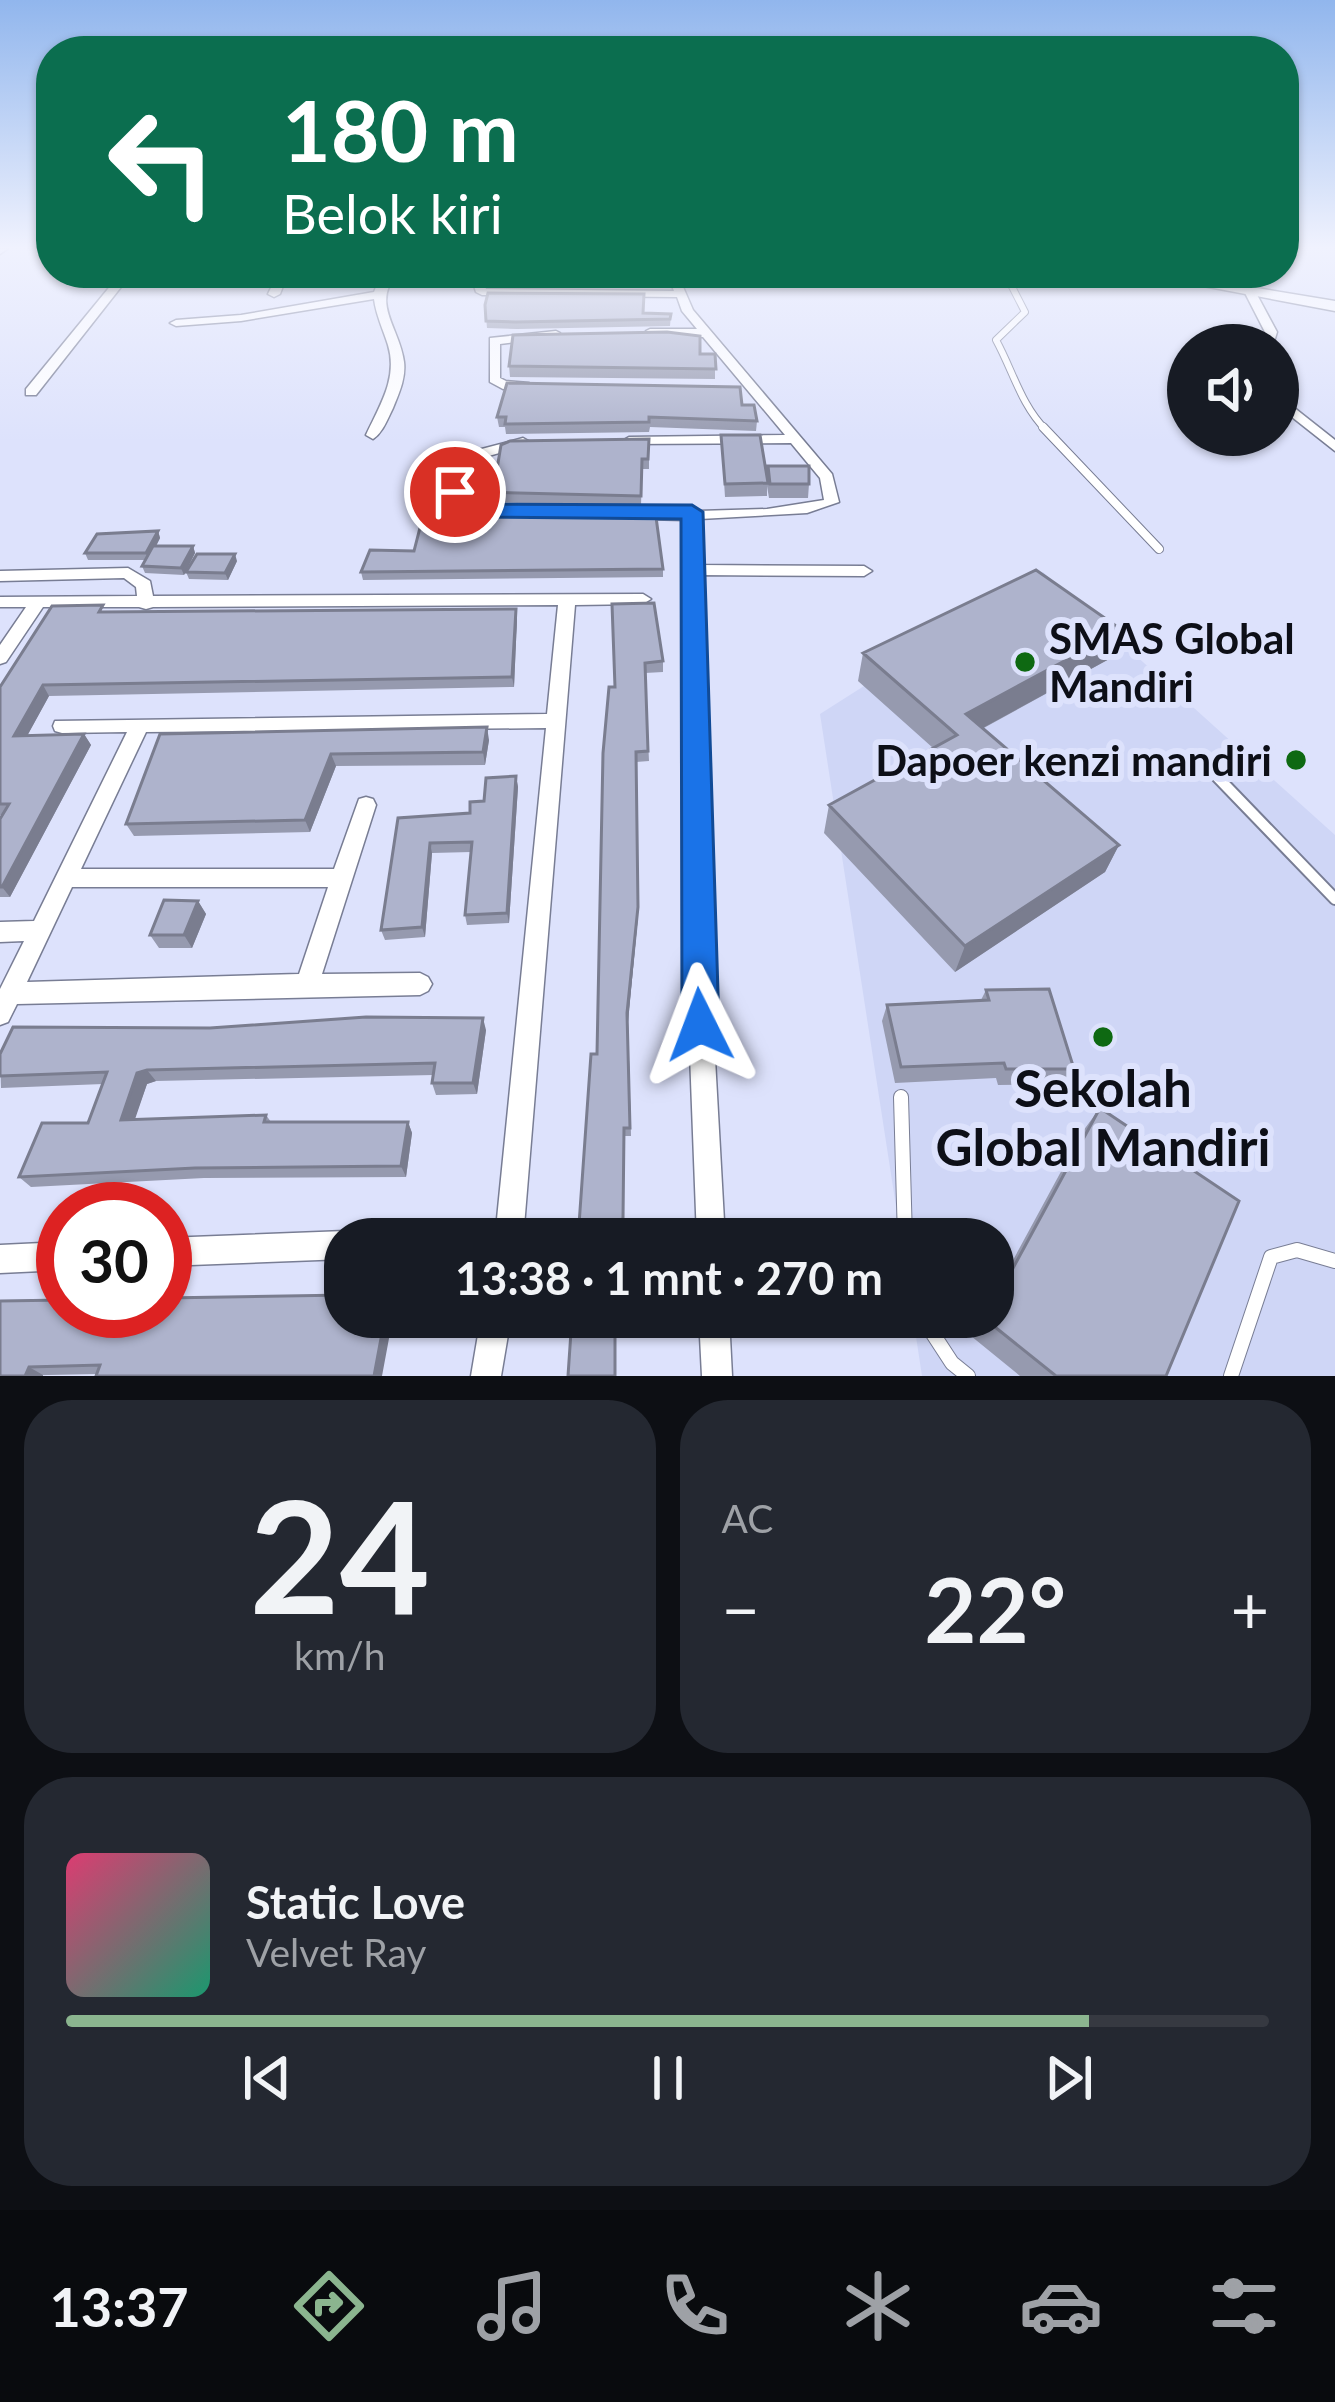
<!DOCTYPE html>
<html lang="id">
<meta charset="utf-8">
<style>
:root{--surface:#171b24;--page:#242831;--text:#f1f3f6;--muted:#9ea1a6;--line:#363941;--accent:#8bb58f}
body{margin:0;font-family:Lato,sans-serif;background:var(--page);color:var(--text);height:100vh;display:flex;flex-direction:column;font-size:45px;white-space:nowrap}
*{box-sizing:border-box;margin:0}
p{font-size:39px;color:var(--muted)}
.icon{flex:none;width:66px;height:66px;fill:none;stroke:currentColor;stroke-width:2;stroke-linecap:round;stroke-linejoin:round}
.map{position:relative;height:1376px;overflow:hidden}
.sheet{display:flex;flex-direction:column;gap:24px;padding:24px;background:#0d0f14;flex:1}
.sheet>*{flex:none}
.banner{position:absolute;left:36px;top:36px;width:1263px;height:252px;border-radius:48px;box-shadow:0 3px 9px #0004;background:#0b6e4f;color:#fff;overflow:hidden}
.controls{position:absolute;left:1167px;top:324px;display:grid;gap:24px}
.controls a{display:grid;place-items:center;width:132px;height:132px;border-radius:50%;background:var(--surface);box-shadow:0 3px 9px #0004;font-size:60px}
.speed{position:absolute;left:36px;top:1182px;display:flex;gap:24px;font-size:60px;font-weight:700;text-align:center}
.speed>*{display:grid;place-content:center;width:156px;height:156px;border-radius:50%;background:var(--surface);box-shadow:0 3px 9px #0004;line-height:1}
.speed .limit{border:18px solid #d22;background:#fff;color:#111}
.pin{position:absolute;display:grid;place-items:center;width:102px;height:102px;color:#fff;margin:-51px;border:6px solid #fff;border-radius:50%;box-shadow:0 3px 12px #0007}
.me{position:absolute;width:132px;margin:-66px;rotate:357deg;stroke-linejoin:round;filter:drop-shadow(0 0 9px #0008)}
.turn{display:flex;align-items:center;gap:42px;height:252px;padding:0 48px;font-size:54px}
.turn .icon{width:156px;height:156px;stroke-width:2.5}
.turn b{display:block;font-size:84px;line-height:102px}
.big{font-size:90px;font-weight:700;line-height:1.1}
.sheet .widget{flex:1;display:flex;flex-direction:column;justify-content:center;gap:18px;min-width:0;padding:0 42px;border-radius:48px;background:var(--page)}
.sheet .dial{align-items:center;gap:0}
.dial b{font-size:156px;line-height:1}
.song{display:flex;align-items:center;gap:36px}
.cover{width:144px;height:144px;border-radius:18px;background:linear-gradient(135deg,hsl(340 70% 55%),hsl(160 70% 35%))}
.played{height:12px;border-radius:6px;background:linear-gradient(90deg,var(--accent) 85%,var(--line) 85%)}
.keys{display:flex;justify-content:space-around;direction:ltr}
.heat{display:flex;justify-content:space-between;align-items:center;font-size:66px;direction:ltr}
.sheet .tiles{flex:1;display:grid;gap:24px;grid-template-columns:1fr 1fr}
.widget:last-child{grid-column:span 2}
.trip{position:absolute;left:324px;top:1218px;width:690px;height:120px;border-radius:48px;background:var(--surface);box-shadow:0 3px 9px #0004;font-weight:700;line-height:120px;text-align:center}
.menu{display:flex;height:192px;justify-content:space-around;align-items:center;background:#090b0e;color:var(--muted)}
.menu .icon{width:84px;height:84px}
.menu .selected{color:var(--accent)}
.menu b{font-size:54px;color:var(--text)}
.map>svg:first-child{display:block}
.built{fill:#cfd6f6}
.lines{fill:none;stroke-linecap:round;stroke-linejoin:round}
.service-far3-casing{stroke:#787d94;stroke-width:8}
.service-far2-casing{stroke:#787d94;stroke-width:10}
.service-far1-casing{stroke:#787d94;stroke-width:14}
.service-casing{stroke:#787d94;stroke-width:16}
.minor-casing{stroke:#787d94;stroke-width:3}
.tertiary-casing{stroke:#787d94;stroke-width:3}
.service-far3{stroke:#fff;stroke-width:6}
.service-far2{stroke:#fff;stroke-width:8}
.service-far1{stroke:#fff;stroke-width:10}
.service{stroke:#fff;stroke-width:14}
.minor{fill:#fff;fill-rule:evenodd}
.tertiary{fill:#fff;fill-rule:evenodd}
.wall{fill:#969aaf}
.shaded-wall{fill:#7a7d8f}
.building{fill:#aeb3cc;stroke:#7a7d8f;stroke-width:3}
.route{fill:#1a73e8;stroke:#114b97;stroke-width:3}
.poi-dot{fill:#0e6912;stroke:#dde2fc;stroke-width:4.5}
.labels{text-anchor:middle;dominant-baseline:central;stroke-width:12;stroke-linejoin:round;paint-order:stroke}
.poi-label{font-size:42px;font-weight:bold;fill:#0d0f17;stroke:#dde2fc;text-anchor:start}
.near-poi-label{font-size:51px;font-weight:bold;fill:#0d0f17;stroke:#dde2fc}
</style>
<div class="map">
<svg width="1335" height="1376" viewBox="0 0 1335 1376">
<rect width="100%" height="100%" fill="#dde2fc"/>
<path class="built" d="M1043 572 1335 835V1376H922L913 1317H993V1239H901L820 714Z"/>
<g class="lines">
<g class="service-far3-casing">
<path id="service-far3" d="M1005 273 1025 312 996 340C1013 371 1021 405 1046 430"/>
</g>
<g class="service-far2-casing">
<path id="service-far2" d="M1043 427 1159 549"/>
</g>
<g class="service-far1-casing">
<path id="service-far1" d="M1201 760 1335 899"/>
</g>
<g class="service-casing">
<path id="service" d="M901 1097 905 1239
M922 1317 952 1363 968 1376
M1231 1376 1271 1257 1297 1250 1335 1261"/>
</g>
<g class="minor-casing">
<path id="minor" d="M0 249H7L0 254Z
M121 273H132L36 395H26V389Z
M278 273H288L280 294 274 297 268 294Z
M387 273H398C370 303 400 328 404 362 406 378 399 393 393 408 387 420 383 432 373 439L366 435C380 405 398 378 388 345 383 329 376 315 374 299L241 321 176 326 170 323 176 320 241 315 374 292 378 282Z
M470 273H480L486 289 674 291 667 273H677L693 310 832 474 839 502 807 513 700 519V565L864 566 872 571 864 576 700 575 706 896 725 1239H697L684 896V574L682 570 684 566 685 520 472 515 448 501 474 451 523 438 530 442 528 445 485 457 463 500 475 507 660 511H686L692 508 698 511 767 509 824 500 820 478 791 443 624 444 622 441 629 437 785 435 703 337 646 335V331L650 329H697L682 311 677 297 482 295 476 292Z
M1247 291H1255L1277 332 1273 345H1261L1265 332 1245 293Z
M556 331 560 333V337L500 344V378L506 381 529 383V389H503L490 382V338Z
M1278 395 1335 440V451L1278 406Z
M128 568 150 581 153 596 643 594 651 599 643 604 575 605 523 1239H495L546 728 146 732 81 869H334L359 799 366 797 373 799 376 805 322 974 420 973 428 977 432 984 428 991 420 995 17 1004 8 1022 0 1025V989L24 941 0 942V922L34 921 127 732 62 733 55 731 53 726 55 721 547 714 558 605 153 607 146 609 139 607H43L6 662 0 664V645L26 607H0V597L137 596 136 587 124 578 0 581V571ZM72 887H328L299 974 27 982Z
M345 1231 356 1239H345V1259L165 1266V1238Z
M63 1242V1270L0 1273V1245Z
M481 1317H511L501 1376H471Z
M699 1317H729L732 1376H702Z"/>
</g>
<g class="tertiary-casing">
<path id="tertiary" d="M1134 273H1166L1335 301V311Z"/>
</g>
<use href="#service-far3" class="service-far3"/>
<use href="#service-far2" class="service-far2"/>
<use href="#service-far1" class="service-far1"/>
<use href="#service" class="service"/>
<use href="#minor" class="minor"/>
<use href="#tertiary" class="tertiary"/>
</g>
<path class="wall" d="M491 279 647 280 646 286 492 285Z
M485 305 643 313 671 314 670 326 517 329 487 328Z
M700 354H715V379L510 377 509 366Z
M742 405 757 421 756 431 650 427 649 432 506 434 505 427H499L497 417Z
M721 435 767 477 768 466 809 484 808 498H769L767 486V496L725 497Z
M649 439V469H642L641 506 475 502 474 492 497 469Z
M158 531 160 538 156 546H193L195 553 184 575 145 573 142 566 145 560H88L85 553Z
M237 561 228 580 189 579 186 572Z
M663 569V577L363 580 361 572Z
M612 604 663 661V672L645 673 649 761 636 762 638 916 628 1022 631 1136H624V1227H618L597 1054 615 687Z
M106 612 517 619 514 687 49 696 27 736 84 734 91 745 10 897H0V819L2 815H0V687Z
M1122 630 1111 658 982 729 1119 845 1105 872 955 972 824 833 829 805 933 748 858 681 863 653Z
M160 734 489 740 485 765 336 766 310 832 134 836 126 824Z
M516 776 518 787 509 923 467 925 465 915 471 852 432 853 425 937 385 940 381 930 398 818 470 813Z
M198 901 206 914 192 948H159L150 935Z
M986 990 1074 1069 1064 1084 998 1085 996 1078 895 1083 882 1021 887 1005 981 1000Z
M486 1030 477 1094 436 1095 432 1083 433 1075 156 1081 147 1084 134 1120 266 1115 271 1122H408L412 1133 406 1177 204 1178 31 1187 19 1177 88 1123 103 1084 1 1088 0 1054Z
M1100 1108 1166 1376H1020L971 1336 982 1317H993V1297L1083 1131Z
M165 1311 97 1374 0 1376Z"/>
<path class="shaded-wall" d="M158 531 160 538 149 560 146 553Z
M193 546 195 553 184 575 181 568Z
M235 554 237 561 228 580 225 573Z
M516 609 517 619 514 687 512 677Z
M1122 630 1111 658 957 742 966 714Z
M43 685 49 696 21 747 14 736Z
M487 727 489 740 485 765 483 752Z
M84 734 91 745 10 897 2 887Z
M636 752 638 916 628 1022 631 1136 627 1013Z
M331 754 336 766 310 832 305 820Z
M516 776 518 787 509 923 507 913Z
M430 843 432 853 425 937 422 927Z
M1119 845 1105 872 955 972 965 946Z
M198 901 206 914 192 948 184 935Z
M483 1018 486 1030 477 1094 473 1083Z
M147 1070 156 1081 147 1084 131 1131 121 1120 137 1073Z
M408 1122 412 1133 406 1177 401 1166Z
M385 1317H393L382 1376H374Z
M29 1367 43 1375V1376H25Z"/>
<path class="building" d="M492 273H641L647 274 646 280 491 279Z
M488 293 644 294 643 313 671 314 670 319 516 322 486 321 485 305Z
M667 332 700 336V354H715L716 369 509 366 513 335Z
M507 383 740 387 742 405H754L757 421 649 417V422L505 424 506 417H497Z
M721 435H760L768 483 725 484Z
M649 439 648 459H642L641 496 474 492 477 470 497 469 501 445 510 441Z
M768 466H809V484H770Z
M472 512 656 517 663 569 361 572 370 550 414 551 422 520 471 519Z
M158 531 146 553H85L97 534Z
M153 546H193L181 568 142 566Z
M197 554H235L225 573 186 572Z
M1036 570 1122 630 966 714 1119 845 965 946 829 805 957 735 863 653Z
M654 603 663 661 645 663 648 751 636 752 638 907 627 1013 630 1128H624L623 1219 618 1220 617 1239H578L591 1054H597L603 753 609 687H615L612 604Z
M103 605 99 612 516 609 512 677 43 685 14 736 84 734 2 887H0V819L9 804H0V687L52 606Z
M487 727 483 752 331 754 305 820 126 824 160 734Z
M516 776 507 913 465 915 472 842 430 843 422 927 381 930 398 818 470 813V802L484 801 486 778Z
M164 900 198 901 184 935H150Z
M1049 989 1074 1069H1006L1004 1063 901 1067 887 1005 989 1000 986 990Z
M366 1017 483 1018 473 1083H432L435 1063 147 1070 137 1073 121 1120 266 1115 264 1122H408L401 1166 195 1168 19 1177 42 1123H88L107 1072 0 1076V1054L13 1027 210 1028Z
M1100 1108 1239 1201 1166 1376H1056L985 1319 986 1317H993V1305Z
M345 1295V1317H385L374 1376H96L100 1365 29 1367 25 1376H0V1301L63 1300V1311H165V1298Z
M572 1317H615V1376H568Z"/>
<linearGradient id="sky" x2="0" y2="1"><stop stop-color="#91b6ed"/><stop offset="0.56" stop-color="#f0f2fe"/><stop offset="1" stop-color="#f0f2fe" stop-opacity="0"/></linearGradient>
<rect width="1335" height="442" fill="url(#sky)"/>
<path class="route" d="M455 485 477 504 692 505 703 512 719 1025 713 1037 700 1042 688 1037 682 1025 681 519 472 517 443 501 448 487Z"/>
<g class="poi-dot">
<circle cx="1025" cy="662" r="12"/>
<circle cx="1296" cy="760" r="12"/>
<circle cx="1103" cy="1037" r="12"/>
</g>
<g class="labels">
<g class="poi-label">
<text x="1049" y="638">SMAS Global<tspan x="1049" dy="48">Mandiri</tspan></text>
<text x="1272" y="760" text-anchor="end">Dapoer kenzi mandiri</text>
</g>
<g class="near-poi-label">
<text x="1103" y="1087">Sekolah<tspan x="1103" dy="59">Global Mandiri</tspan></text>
</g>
</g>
</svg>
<div class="controls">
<a><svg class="icon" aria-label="sound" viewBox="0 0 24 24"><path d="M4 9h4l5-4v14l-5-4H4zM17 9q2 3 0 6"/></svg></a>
</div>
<div class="speed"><div class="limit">30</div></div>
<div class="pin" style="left:455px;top:492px;background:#d93025"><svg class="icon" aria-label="arrive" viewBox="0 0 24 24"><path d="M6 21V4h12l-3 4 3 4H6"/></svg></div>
<svg class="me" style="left:700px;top:1025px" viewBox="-20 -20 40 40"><path d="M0-17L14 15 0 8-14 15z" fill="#1a73e8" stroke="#fff" stroke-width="4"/></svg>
<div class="trip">13:38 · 1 mnt · 270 m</div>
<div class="banner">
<div class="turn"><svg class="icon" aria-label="left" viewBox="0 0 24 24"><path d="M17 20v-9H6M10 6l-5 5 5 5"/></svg><div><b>180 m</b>Belok kiri</div></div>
</div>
</div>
<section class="sheet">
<div class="tiles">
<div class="widget dial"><b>24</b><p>km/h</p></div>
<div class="widget"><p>AC</p>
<div class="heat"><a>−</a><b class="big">22°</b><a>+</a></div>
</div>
<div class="widget">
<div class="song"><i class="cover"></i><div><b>Static Love</b><p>Velvet Ray</p></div></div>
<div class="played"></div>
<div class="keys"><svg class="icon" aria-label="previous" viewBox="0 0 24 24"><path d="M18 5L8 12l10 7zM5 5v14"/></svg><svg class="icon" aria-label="pause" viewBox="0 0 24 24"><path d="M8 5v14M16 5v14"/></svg><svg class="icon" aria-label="next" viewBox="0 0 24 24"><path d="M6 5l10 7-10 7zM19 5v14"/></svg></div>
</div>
</div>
</section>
<nav class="menu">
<b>13:37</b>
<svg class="icon selected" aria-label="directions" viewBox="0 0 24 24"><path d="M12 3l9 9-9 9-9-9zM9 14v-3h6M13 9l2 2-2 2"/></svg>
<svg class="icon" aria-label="music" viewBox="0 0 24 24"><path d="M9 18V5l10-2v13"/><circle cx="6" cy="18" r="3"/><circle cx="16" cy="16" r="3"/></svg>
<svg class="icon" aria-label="phone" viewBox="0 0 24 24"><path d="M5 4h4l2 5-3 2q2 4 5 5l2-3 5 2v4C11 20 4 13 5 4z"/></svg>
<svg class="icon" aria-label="climate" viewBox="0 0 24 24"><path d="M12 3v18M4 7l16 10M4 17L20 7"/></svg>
<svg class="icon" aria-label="car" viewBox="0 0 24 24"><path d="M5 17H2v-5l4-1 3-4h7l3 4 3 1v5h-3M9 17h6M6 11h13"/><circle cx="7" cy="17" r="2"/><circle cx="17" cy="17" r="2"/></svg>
<svg class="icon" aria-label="filters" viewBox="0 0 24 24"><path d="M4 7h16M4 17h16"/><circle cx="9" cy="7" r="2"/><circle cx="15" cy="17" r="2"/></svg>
</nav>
